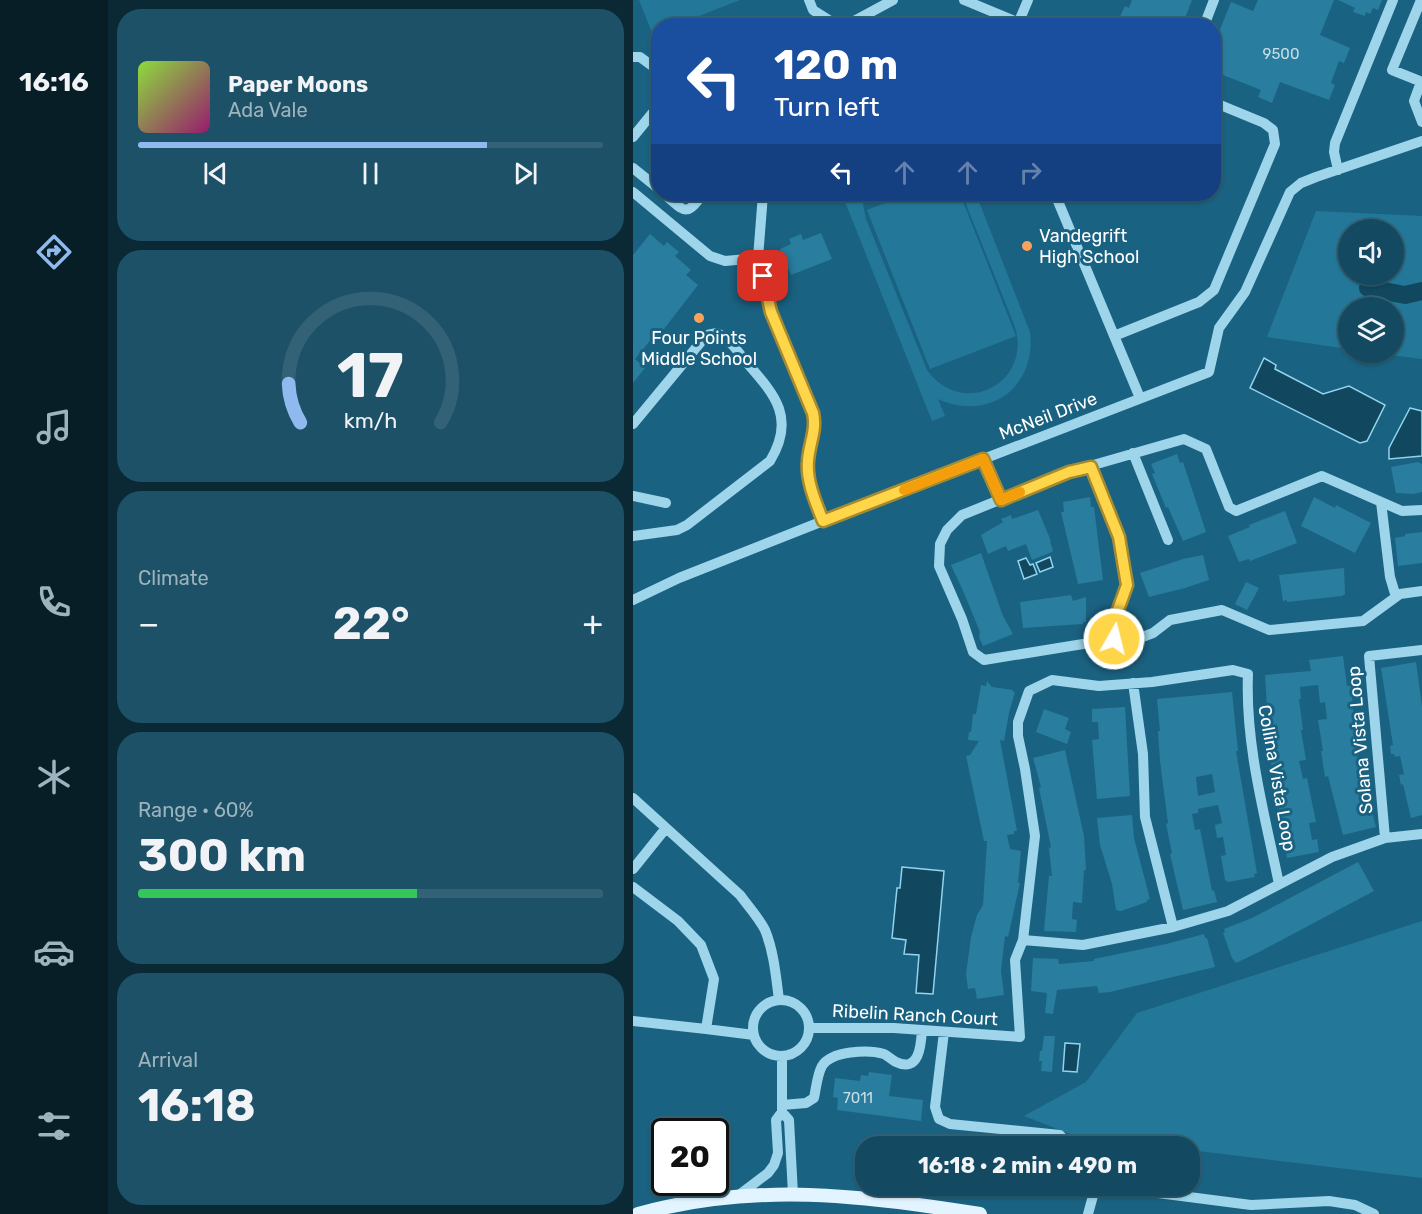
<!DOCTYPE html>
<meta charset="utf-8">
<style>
:root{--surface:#144a61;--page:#1d5167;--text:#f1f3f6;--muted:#9db3bd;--line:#336276;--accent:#90b9f0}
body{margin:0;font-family:Rubik,sans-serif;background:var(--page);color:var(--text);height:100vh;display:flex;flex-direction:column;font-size:22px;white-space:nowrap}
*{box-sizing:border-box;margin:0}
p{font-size:20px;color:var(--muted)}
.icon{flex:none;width:33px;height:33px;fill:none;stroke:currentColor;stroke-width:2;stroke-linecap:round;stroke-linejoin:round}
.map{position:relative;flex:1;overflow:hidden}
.drawer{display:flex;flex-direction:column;gap:9px;padding:9px;background:#0b2935;width:525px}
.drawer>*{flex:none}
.hud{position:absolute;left:18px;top:18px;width:570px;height:183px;border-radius:24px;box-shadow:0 2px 4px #0004,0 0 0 2px var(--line);background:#1a4fa0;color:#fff;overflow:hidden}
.tools{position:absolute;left:705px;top:219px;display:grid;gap:12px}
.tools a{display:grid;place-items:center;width:66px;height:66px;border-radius:50%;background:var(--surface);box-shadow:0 2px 4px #0004,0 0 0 2px var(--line);font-size:30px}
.speed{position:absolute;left:18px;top:1118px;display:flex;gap:12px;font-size:30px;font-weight:700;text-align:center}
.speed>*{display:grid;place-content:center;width:78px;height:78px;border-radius:50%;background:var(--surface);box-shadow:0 2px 4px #0004,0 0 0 2px var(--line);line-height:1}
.speed .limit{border:3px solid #111;border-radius:9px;background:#fff;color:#111}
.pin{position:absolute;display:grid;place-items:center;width:51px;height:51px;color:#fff;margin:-26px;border-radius:12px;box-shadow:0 3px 9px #0006}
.me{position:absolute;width:66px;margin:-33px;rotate:8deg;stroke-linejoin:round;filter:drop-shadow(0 0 4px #0008)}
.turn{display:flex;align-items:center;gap:21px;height:126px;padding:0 24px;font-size:27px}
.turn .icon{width:78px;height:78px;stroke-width:2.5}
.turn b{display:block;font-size:42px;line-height:51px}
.lanes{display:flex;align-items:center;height:57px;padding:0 24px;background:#0003;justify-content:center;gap:30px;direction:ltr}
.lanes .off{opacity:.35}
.big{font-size:45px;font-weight:700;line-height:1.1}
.drawer .widget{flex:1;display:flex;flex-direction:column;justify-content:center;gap:9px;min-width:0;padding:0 21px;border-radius:24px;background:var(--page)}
.drawer .dial{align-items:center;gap:0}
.dial svg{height:156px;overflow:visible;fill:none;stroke:var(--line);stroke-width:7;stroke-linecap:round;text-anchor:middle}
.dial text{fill:var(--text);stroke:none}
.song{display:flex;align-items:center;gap:18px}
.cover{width:72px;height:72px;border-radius:9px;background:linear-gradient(135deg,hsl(90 70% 55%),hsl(320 70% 35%))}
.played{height:6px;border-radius:3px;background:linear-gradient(90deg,var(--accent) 75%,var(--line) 75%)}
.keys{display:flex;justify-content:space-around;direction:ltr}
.heat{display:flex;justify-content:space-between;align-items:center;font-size:33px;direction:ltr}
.charge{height:9px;border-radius:4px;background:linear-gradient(90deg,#34c759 60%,var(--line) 0)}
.trip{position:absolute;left:222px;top:1136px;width:345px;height:60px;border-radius:24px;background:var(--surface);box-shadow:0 2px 4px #0004,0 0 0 2px var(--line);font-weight:700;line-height:60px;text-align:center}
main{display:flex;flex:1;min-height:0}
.menu{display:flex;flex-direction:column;width:108px;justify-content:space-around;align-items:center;background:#081e27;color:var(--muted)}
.menu .icon{width:42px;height:42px}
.menu .on{color:var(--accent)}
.menu b{font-size:27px;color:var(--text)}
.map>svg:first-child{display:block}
.green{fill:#23789a;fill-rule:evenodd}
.water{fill:#11475f;stroke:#91d4ed;stroke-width:1.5}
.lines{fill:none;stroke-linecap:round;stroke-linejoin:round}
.river{stroke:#11475f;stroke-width:18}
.building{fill:#297d9f;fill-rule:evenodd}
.minor{stroke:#9ed5ea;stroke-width:10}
.major{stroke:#e2f4ff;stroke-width:14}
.route-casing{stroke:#a68a30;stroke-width:15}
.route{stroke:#ffd54a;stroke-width:10}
.slow{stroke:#f59e0b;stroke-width:10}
.poi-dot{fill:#fca25a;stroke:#1a6281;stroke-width:2}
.labels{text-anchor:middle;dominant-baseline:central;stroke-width:6;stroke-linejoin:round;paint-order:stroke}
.number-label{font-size:15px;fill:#cadee7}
.poi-label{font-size:18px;fill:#fff;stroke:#1a6281;text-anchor:start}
.street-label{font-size:18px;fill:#fff;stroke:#1a6281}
</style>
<main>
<nav class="menu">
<b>16:16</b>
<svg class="icon on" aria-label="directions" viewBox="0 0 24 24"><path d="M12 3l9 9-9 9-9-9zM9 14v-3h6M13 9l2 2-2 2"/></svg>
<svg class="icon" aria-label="music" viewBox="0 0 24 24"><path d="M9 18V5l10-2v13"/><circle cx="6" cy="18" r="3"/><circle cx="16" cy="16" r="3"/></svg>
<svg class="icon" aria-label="phone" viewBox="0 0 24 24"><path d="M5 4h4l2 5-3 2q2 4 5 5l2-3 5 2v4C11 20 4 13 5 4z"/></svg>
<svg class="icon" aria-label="climate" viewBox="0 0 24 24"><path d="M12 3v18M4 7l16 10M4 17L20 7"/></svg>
<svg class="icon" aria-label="car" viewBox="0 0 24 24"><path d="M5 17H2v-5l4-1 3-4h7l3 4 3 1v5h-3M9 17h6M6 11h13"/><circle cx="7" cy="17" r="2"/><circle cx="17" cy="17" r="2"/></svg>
<svg class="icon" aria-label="filters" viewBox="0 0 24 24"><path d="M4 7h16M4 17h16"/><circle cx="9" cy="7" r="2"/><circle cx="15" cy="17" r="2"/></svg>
</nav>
<section class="drawer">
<div class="widget">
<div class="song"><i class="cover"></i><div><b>Paper Moons</b><p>Ada Vale</p></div></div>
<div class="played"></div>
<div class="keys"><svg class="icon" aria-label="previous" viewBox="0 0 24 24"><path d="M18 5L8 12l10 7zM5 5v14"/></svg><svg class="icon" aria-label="pause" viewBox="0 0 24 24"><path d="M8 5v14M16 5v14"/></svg><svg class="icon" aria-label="next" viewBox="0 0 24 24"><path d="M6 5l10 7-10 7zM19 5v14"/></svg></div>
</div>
<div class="widget dial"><svg viewBox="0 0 100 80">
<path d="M14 69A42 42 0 1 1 86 69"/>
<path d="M14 69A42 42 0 0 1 8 49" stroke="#90b9f0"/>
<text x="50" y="56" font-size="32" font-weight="700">17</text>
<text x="50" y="72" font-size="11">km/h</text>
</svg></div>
<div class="widget"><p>Climate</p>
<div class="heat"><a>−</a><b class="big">22°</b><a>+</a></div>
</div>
<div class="widget"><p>Range · 60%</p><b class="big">300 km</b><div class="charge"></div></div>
<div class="widget"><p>Arrival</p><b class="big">16:18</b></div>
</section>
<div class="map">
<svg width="789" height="1214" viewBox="0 0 789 1214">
<rect width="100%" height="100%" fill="#1a6281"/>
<path class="green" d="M6 0H107L43 25 26 26 25 32 20 35Z
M209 194H231L230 204 233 219 294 370C329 419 399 384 382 327L329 194H343L397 332C404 387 356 422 305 399L312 416 299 421Z
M276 194H327L383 336 297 369 234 210Z
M683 211 789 216V359L743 353 760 352V308H716L715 349 634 337ZM716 230H760V274H716Z
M789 921V1178L557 1150 556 1146H512L458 1142 391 1116 453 1082 504 1013Z"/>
<path class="water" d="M631 358 643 365 642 369 690 394 716 386 752 405 734 441 727 443 617 388Z
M777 408 789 411V456L756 459V448Z
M417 557 420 567 407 572 403 563Z
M393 558 397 565 400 564 404 574 391 579 385 561Z
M269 867 311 871 300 994 283 993 286 955 271 954 273 940 259 938 264 888H267Z
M432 1043 447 1044 444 1072 430 1071Z"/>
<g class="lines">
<path class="river" d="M735 288 772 295 789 291"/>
</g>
<path class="building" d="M499 0H559L549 26H495L496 23 486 19 492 6 496 8Z
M625 0H701L687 35 717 48 711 63 706 61 698 83 702 85 696 100 647 82 639 103 625 97 628 90 580 71V47L598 2 620 11Z
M705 0H749L745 10 740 8 737 14 733 12 732 16 720 12 722 8Z
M188 233 199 259 158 275 147 249 158 244 156 239 168 234 170 240Z
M17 234 31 246 34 242 46 252 42 256 58 270 53 275 65 285 31 329 24 332 2 359 12 368 0 383V255Z
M544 454 547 463 550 462 573 532 550 541 535 507 533 508 519 474 522 473 518 464Z
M785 462 789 464V492L780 494 763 493 758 467Z
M457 497 458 507H461L470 580 445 584 428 512H431L430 502Z
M681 497 702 508 703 505 738 523 722 553 668 526Z
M405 510 418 541 417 542 420 550 419 552 399 560 393 544 375 551 373 546 355 554 348 535 370 522 368 519 378 515 379 519 385 517Z
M652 511 664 543 617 561 616 559 606 562 595 536 617 527 616 525Z
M789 532V563L765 566 762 538 772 536V534Z
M348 553 370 616 380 634 350 646 346 637 347 632 331 593 318 565Z
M570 555 576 580 552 588 516 597 507 573 550 559Z
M711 568 712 594 709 596 654 602V600L650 601 646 575Z
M613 582 626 588 614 610 602 604Z
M438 595 440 601 453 597V622H450V624L390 628 387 602Z
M710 656 714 686H718L723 741H721L728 774 729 773 743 827 710 835 695 776 692 777 688 751H690L685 720 694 719 692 702 687 703 685 685 667 687 668 699H666L670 730H668L673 760 666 761 670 779 674 778 683 822 676 823 679 840 684 839 686 852 654 858 634 739H636L632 675 678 671 676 660Z
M783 662 789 706V815L778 818 770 784 768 785 766 775 771 774 767 756 762 757 761 754H758L757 746 760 745 748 668Z
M354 681 359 687 380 690V692H382L376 713 371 741 367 740 384 831H381V834L374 835 377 849 388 851 385 883H387L375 937 372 936 368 971 371 995 344 999 342 988 335 989 333 974 338 937 344 915 350 905 354 841H351L333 756 337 755 346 741 335 740 336 732H338L340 714H343L348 685 353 686Z
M599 692 605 751H603L624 873 621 874 622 877 595 882 592 880 588 856 593 855 590 837 584 838 582 825 589 823 585 805 565 809V813L559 814 562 830 567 829 579 891 581 890 584 902 550 910 537 854 539 853 533 824 535 823 527 761 525 731H527L524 699ZM579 774 582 792 565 796 563 777Z
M492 707 497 796 464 799 459 740 466 739 465 722H459V709Z
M411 709 436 718 432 729 438 732 434 744 403 732Z
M432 750 451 836 453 870H451L449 903 440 902 439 919 444 920 443 932 411 931 416 876H419L416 848 418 847 406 788 408 787 400 758Z
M499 815 501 838 517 899 514 900V902L488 911 483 910 479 884 467 845 464 818Z
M725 862 741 891 626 952 603 963 599 958 590 933 592 932 591 929 619 918Z
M571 934 572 938H574L582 967 477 992 466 993 464 986 424 990 420 1014 412 1013 414 993 398 991 400 958 425 959 426 964 461 961V959L533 944Z
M411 1036H422L419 1072 408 1071 409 1061H406L407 1051H409Z
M236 1072 259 1075 256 1096 290 1100 288 1121 204 1110 205 1098 200 1097 202 1078 227 1081 228 1075 235 1076Z"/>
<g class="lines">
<path class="minor" d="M176 0 180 10 205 26
M331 0 394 26
M788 0 759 70 789 82
M212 26 260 0
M384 26 395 0
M571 26 581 0
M0 57H7L26 71
M788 82 781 101 789 122
M0 137 26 105
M0 168 26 189
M705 170 701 152 702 143 760 0
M0 192 77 256 92 261 125 258
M31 194C52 211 52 218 70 194
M130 194 125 258 138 312 180 413C184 430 176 444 175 461 173 481 183 503 190 521
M422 194 507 398
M481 336 566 302 581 290 642 144 640 130 631 123 580 102
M0 424 67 343 74 335 84 333C97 339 105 352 114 363 142 395 163 418 137 461L54 525 44 530 0 536
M500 453 535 540
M350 459 367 500
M458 467 486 537 494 585 485 610 481 639 499 641 520 633 537 620 589 610 636 630 730 621 767 594 789 591
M0 496 33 503
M748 502 757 577 763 597
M0 600 46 578 190 521 576 372 586 328 612 292 657 192 668 183 683 177 789 141
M481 639 351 660 340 652 329 619 306 566 307 544 314 530 329 515 436 472 551 439 573 449 596 507 603 511 689 476 769 511 789 510
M500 683 510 754 512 817 540 927
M0 798 107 895C115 906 126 918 132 930 141 952 143 977 146 1000
M752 838 736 656 789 650
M0 869 33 828
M0 887 45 921 68 945 81 979 73 1029 0 1021
M390 940 450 945 540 927 595 911 699 857 752 838 789 834
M120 1028a28 28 0 1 1 56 0a28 28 0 1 1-56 0Z
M176 1028H261L387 1037 382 960 390 940 402 836 392 769 385 736V722L396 691 419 680 466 686 519 682 600 670 615 674C612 745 632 816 646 884
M73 1029 121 1035
M311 1032 302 1107 306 1119 317 1124 427 1135 437 1146
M149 1105 173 1103 181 1098C183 1089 184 1075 189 1066 198 1051 235 1049 251 1054 255 1056 259 1060 263 1062 286 1073 288 1046 289 1030
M149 1112 156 1120 160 1194
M463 1185 618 1205 696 1201 722 1205 741 1214
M106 1195 135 1173 141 1165 145 1153 143 1120 149 1112V1056
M455 1214 463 1185"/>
<path class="major" d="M5 1214C122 1182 230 1195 347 1214"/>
</g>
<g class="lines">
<g class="route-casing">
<path id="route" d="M130 276 138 312 180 413C184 430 176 444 175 461 173 481 183 503 190 521L350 459 368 500 436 472 458 467 486 537 494 585 485 610 481 639"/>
</g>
<use href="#route" class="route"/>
<path class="slow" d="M271 490 350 459 368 500 387 492"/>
</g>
<g class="poi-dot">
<circle cx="394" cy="246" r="6"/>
<circle cx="66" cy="318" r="6"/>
</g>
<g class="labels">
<g class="number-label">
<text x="648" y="54">9500</text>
<text x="225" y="1098">7011</text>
</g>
<g class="poi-label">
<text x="406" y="236">Vandegrift<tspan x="406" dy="21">High School</tspan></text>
<text x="66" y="338" text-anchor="middle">Four Points<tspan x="66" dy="21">Middle School</tspan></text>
</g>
<g class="street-label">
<text transform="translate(415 416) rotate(-21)">McNeil Drive</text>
<text transform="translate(727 740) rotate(-95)">Solana Vista Loop</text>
<text transform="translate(644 778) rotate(80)">Collina Vista Loop</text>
<text transform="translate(282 1015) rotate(3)">Ribelin Ranch Court</text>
</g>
</g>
</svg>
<div class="tools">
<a><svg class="icon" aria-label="sound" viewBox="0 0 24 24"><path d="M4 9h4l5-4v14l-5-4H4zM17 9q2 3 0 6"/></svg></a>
<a><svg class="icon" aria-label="layers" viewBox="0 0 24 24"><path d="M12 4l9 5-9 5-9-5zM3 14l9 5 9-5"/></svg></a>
</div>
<div class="speed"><div class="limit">20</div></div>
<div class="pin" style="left:130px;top:276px;background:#d93025"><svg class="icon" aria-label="arrive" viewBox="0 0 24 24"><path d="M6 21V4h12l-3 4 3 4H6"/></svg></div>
<svg class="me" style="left:481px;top:639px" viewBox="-20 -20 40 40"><circle r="17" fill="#ffd54a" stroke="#fff" stroke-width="3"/><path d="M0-11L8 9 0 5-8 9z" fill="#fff"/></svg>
<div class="trip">16:18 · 2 min · 490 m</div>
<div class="hud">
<div class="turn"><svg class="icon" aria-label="left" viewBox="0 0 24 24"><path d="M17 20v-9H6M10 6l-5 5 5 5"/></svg><div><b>120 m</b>Turn left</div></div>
<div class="lanes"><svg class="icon" aria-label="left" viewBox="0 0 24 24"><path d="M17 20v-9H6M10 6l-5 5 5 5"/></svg><svg class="icon off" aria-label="ahead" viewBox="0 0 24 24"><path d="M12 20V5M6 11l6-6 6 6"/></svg><svg class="icon off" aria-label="ahead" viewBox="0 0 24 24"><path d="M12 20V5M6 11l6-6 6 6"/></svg><svg class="icon off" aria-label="right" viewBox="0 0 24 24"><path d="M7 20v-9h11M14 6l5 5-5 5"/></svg></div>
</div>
</div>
</main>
